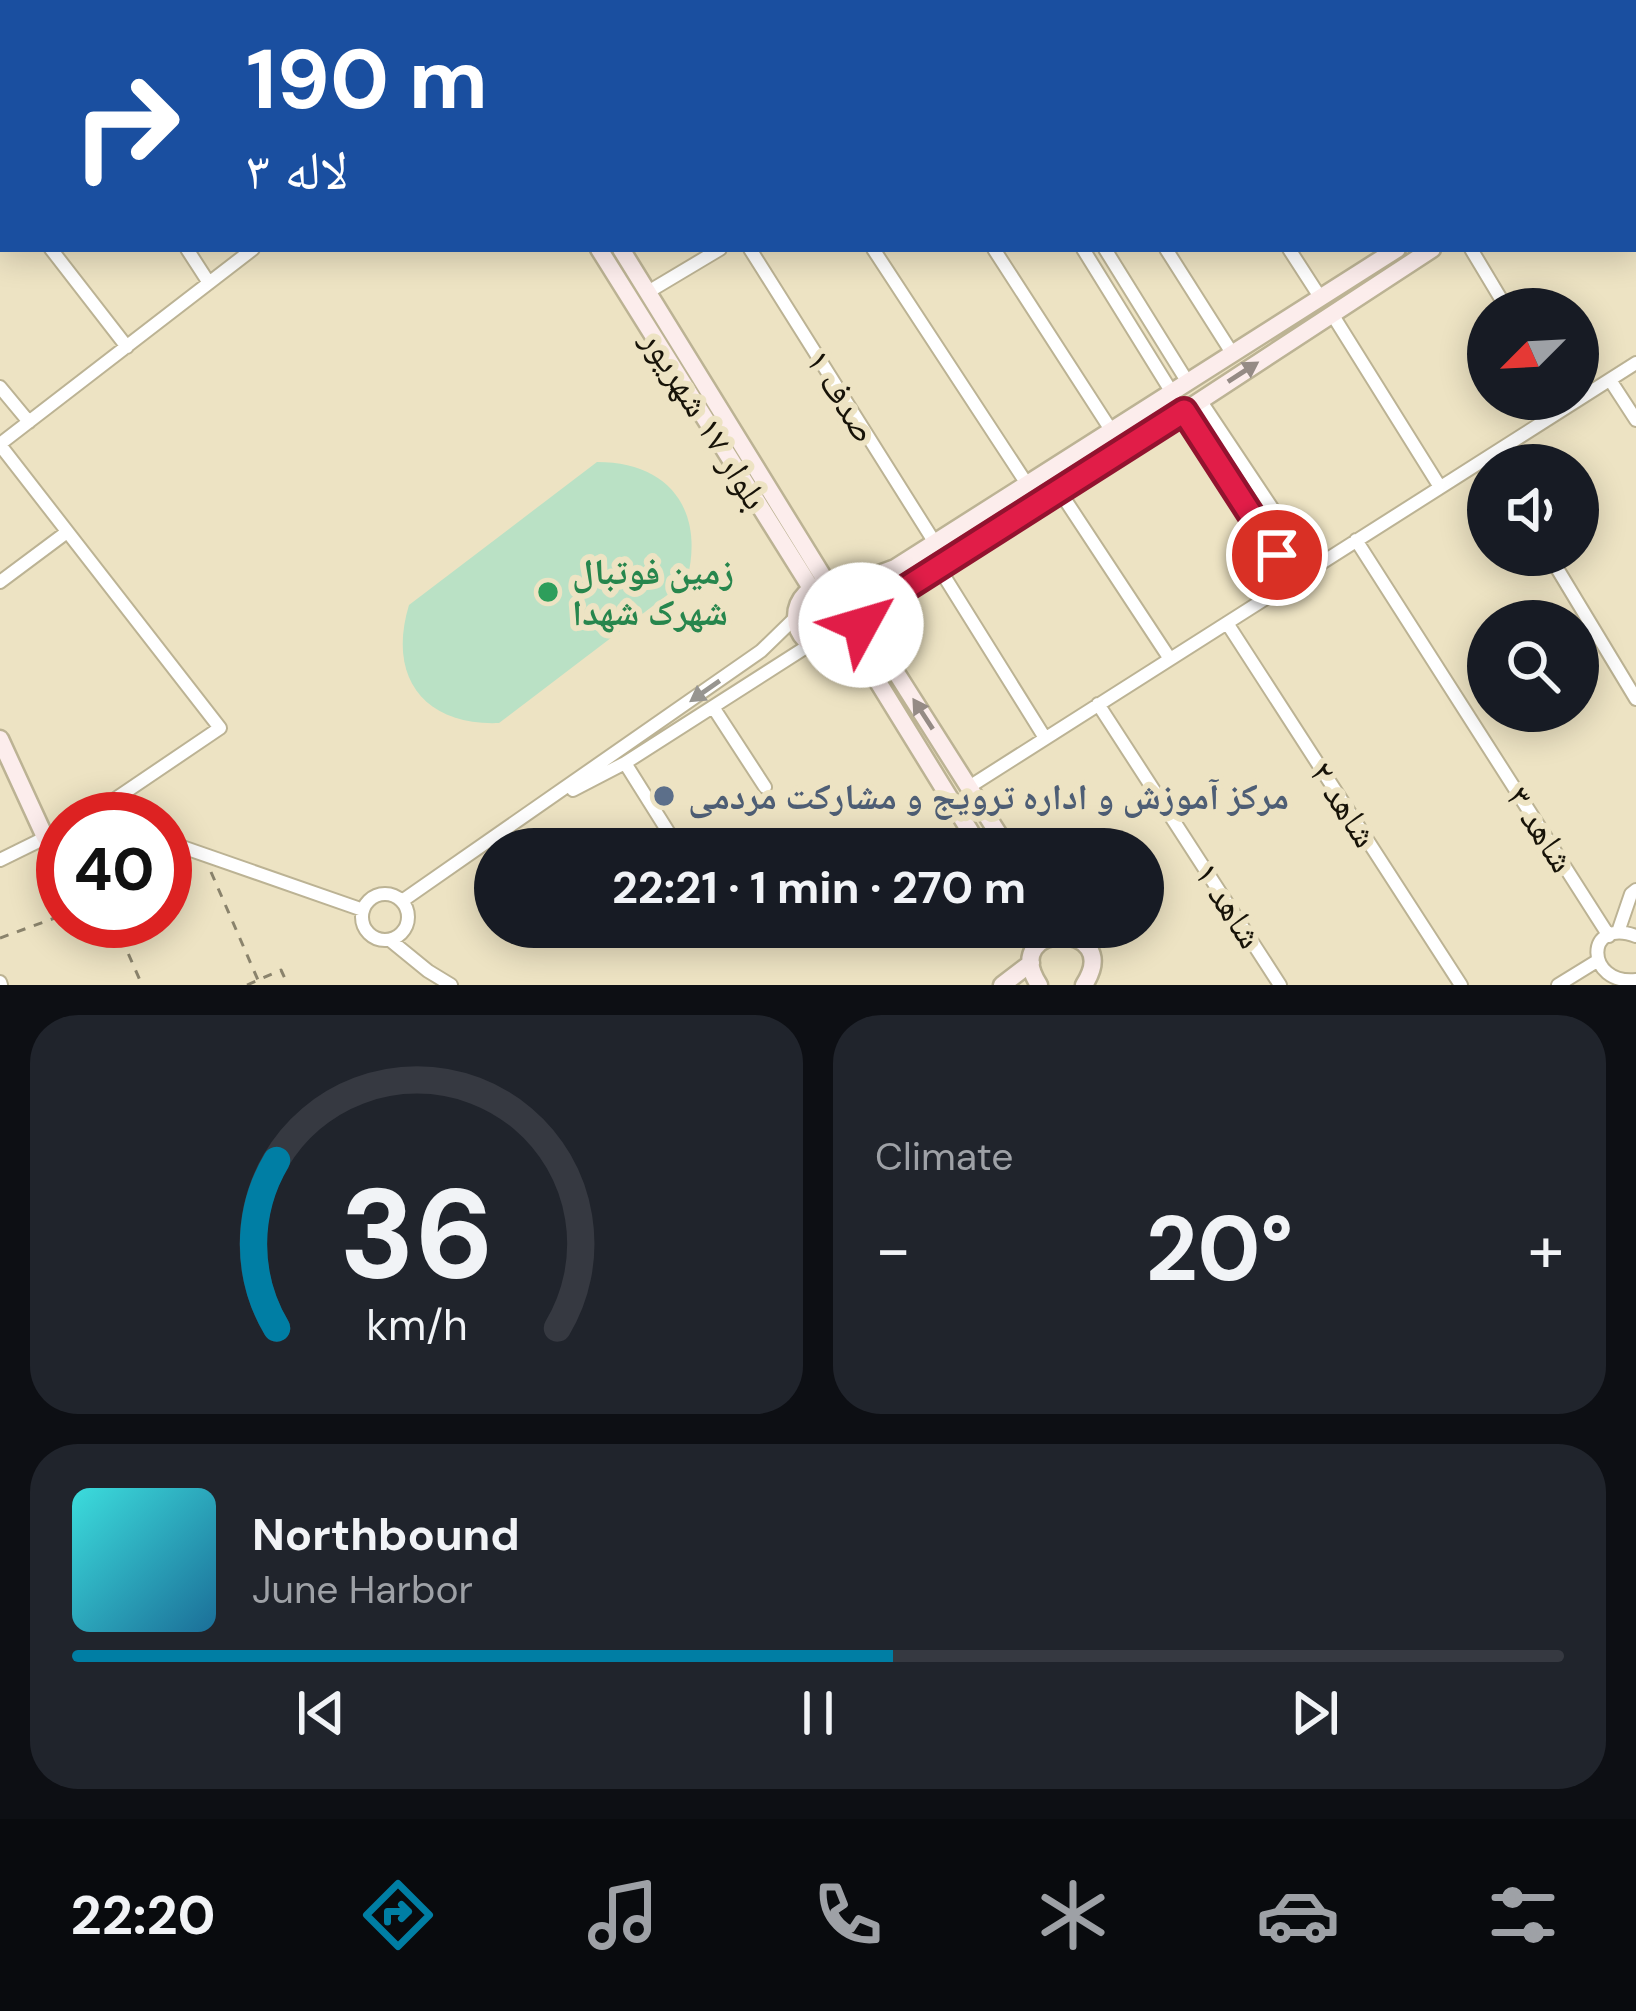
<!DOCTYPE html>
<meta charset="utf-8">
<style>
:root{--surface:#171b24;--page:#20242c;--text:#f1f3f6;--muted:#9ea1a6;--line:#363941;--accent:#007ea4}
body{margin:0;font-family:"DM Sans","Noto Naskh Arabic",sans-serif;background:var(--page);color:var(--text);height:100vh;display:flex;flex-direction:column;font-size:45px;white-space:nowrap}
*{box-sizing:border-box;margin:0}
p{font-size:39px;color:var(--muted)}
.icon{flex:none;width:66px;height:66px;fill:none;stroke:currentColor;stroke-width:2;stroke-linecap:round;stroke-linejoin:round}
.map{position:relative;height:985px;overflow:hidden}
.drawer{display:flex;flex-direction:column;gap:30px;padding:30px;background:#0d0f14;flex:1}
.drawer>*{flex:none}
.banner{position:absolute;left:0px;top:0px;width:1638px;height:252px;box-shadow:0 6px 30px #0003;background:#1a4fa0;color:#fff;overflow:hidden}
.needle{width:78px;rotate:246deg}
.fabs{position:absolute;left:1467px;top:288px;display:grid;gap:24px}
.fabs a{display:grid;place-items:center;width:132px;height:132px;border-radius:50%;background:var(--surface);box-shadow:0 6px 30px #0003;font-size:60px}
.speed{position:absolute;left:36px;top:792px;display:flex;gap:24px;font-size:60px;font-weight:700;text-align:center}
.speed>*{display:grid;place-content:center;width:156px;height:156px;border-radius:50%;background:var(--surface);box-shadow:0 6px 30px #0003;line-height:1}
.speed .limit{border:18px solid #d22;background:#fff;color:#111}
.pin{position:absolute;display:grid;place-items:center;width:102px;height:102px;color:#fff;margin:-51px;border:6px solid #fff;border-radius:50%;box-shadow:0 3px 12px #0007}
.me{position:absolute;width:132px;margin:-66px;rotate:51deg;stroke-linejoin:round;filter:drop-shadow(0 0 9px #0008)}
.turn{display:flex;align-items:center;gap:42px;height:252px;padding:0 48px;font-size:54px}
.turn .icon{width:156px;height:156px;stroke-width:2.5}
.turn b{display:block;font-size:84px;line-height:102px}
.big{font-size:90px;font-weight:700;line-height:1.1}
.drawer .tile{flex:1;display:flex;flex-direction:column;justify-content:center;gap:18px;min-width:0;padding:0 42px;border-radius:48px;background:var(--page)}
.drawer .dial{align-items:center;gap:0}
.dial svg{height:312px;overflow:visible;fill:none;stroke:var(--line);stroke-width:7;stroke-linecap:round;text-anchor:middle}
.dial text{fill:var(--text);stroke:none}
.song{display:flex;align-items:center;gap:36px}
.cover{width:144px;height:144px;border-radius:18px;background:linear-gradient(135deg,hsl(180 70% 55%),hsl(200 70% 35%))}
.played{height:12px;border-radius:6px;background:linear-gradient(90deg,var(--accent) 55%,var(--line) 55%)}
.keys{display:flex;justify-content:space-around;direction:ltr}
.heat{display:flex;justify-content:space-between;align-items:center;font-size:66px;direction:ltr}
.drawer .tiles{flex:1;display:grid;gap:30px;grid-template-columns:1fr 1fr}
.tile:last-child{grid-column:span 2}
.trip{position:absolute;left:474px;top:828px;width:690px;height:120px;border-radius:60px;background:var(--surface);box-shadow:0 6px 30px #0003;font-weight:700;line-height:120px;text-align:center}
.tab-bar{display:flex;height:192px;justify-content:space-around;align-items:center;background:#090b0e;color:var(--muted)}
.tab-bar .icon{width:84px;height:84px}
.tab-bar .current{color:var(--accent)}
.tab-bar b{font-size:54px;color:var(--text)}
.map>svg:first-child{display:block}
.green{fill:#bae1c5}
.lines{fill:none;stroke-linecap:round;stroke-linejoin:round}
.street-casing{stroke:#bcb394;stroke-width:16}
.secondary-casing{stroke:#bcb394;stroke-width:21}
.path{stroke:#8a836c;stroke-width:3;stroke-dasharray:9 9;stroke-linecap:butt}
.street{stroke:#fff;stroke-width:12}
.secondary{stroke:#fcedec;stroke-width:16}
.oneway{fill:#958b85}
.oneway2{fill:#979590}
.route-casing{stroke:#92132f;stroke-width:30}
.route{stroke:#e11d48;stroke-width:21}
.leisure-dot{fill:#2e9e5b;stroke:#ede3c3;stroke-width:4.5}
.service-dot{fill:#5c6f8a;stroke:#ede3c3;stroke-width:4.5}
.labels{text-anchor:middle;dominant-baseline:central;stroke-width:12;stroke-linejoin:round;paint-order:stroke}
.street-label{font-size:36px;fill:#171308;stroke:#ede3c3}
.leisure-label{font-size:36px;font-weight:bold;fill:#27864d;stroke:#ede3c3;text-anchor:start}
.service-label{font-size:36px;font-weight:bold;fill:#4e5e75;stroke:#ede3c3;text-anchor:start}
</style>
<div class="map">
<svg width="1636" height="985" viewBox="0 0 1636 985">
<rect width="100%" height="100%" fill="#ede3c3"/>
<path class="green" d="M597 462C669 462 705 510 687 580L499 723C424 726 387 677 409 605Z"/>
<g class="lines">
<g class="street-casing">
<path id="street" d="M91 0 93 3
M220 0 222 3
M554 0 556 3
M695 0 696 3
M835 0 837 3
M924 0 926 3
M1064 0 1066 3
M1364 0 1366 3
M1509 0 1511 3
M303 3 307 0
M781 3 786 0
M1130 3H1132
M1278 3 1283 0
M0 49 3 53
M0 218 3 221
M0 232 3 230
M1635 234 1636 235
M51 249 127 347
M187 249 209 283
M750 249 935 543
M873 249 1027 484
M994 249 1111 430
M1083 249 1171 391
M1105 249 1187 381
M1166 249 1232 353
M1289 249 1320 297
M1471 249 1507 309
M648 292 720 249
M1332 314 1440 487
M1610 380 1636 420
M0 387 29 422
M1200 400 1312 568
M1184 411 1293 580
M0 444 253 249
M0 445 220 728 93 814
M1060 492 1170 659
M1356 540 1609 936
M1549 555 1636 699
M939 568 1045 738
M0 582 67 532
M1227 623 1461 985
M1098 704 1280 985
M713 707 765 787
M625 763 679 849
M969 787 1636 363
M573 790 625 763 811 644
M83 819 93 814 107 819
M165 841 363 910
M0 860 63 829
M362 917a23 23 0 1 1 46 0a23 23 0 1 1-46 0Z
M402 901 761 651 795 618
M1618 932 1631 894 1636 890
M1636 936C1584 917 1585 985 1636 980
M390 940 428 971 451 985
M0 982 1 985
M1558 985 1597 961"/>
</g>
<g class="secondary-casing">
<path id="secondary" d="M443 0 445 3
M465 0 467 3
M1635 98H1636
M1635 120H1636
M599 249 811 588
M621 249 827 583
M796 617a33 33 0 1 1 66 0a33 33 0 1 1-66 0Z
M844 587 895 568 1397 249
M862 615 1073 484 1432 249
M861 625 892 666 1008 849
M830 650 875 677 981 849
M0 739 45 837
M1002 985 1031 963
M1039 985C997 920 1126 920 1084 985"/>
</g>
<path class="path" d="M211 872 258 980
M114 921 142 985
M0 938 63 915
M247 985 281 970 288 985"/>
<use href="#street" class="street"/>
<use href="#secondary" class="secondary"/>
</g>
<defs><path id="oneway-solid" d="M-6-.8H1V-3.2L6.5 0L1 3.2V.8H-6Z" transform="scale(3)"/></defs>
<g class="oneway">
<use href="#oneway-solid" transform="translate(1243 372) rotate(-33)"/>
<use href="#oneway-solid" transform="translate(923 714) rotate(-123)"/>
</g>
<use class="oneway2" href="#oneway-solid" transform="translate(705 691) rotate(145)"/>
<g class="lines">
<g class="route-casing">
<path id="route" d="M861 625 862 616 1184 411 1277 555"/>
</g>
<use href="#route" class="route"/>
</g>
<circle class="leisure-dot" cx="548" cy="592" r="12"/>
<circle class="service-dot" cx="664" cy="796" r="12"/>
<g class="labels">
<g class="street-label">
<text transform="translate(842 396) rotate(58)">صدف ۱</text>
<text transform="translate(705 419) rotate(58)">بلوار ۱۷ شهریور</text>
<text transform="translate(1344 804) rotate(57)">شاهد ۲</text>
<text transform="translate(1541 829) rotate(57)">شاهد ۳</text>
<text transform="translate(1229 905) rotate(57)">شاهد ۱</text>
</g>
<g class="leisure-label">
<text x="572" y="571">زمین فوتبال<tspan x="572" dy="41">شهرک شهدا</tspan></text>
</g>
<g class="service-label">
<text x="688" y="796">مرکز آموزش و اداره ترویج و مشارکت مردمی</text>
</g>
</g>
</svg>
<div class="fabs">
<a><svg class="needle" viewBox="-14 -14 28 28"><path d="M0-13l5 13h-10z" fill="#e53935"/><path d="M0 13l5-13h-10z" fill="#9ea1a6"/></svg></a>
<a><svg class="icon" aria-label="sound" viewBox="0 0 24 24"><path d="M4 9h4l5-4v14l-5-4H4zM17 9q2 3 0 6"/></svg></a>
<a><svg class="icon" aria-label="search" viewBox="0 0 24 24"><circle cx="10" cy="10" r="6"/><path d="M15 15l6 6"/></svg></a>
</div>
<div class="speed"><div class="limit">40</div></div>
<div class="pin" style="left:1277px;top:555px;background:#d93025"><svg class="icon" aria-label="arrive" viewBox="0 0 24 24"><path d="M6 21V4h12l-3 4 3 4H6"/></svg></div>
<svg class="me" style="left:861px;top:625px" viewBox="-20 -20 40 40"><circle r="19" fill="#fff"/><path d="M0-13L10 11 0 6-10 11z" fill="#e11d48"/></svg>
<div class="trip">22:21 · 1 min · 270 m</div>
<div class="banner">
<div class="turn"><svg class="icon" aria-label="right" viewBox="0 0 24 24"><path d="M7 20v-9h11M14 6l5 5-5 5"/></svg><div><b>190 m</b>لاله ۳</div></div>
</div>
</div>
<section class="drawer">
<div class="tiles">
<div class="tile dial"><svg viewBox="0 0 100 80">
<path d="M14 69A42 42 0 1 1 86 69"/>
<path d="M14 69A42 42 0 0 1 14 26" stroke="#007ea4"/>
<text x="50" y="56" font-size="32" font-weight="700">36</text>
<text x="50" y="72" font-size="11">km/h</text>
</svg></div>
<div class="tile"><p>Climate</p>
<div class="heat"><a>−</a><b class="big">20°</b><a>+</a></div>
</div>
<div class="tile">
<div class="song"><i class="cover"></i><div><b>Northbound</b><p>June Harbor</p></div></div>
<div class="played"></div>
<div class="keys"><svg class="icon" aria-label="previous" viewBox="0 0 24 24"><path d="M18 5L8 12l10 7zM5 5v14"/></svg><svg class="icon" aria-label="pause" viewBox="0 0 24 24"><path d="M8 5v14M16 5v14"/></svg><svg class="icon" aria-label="next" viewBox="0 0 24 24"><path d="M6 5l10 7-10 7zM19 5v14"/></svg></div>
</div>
</div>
</section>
<nav class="tab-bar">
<b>22:20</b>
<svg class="icon current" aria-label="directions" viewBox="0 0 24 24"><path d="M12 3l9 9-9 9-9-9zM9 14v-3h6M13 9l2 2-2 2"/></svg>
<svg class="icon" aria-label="music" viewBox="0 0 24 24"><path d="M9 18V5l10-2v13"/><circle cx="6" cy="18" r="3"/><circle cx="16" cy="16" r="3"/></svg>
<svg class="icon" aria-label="phone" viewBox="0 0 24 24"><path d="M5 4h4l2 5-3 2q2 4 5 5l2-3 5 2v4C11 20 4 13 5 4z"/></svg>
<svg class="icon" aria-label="climate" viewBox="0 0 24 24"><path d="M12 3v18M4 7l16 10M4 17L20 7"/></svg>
<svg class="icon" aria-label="car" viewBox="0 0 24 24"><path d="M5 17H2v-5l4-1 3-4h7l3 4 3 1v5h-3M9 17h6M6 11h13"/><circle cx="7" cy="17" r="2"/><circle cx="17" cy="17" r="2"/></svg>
<svg class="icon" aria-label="filters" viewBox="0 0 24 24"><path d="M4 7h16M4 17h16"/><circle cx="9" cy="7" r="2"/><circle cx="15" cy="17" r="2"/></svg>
</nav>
